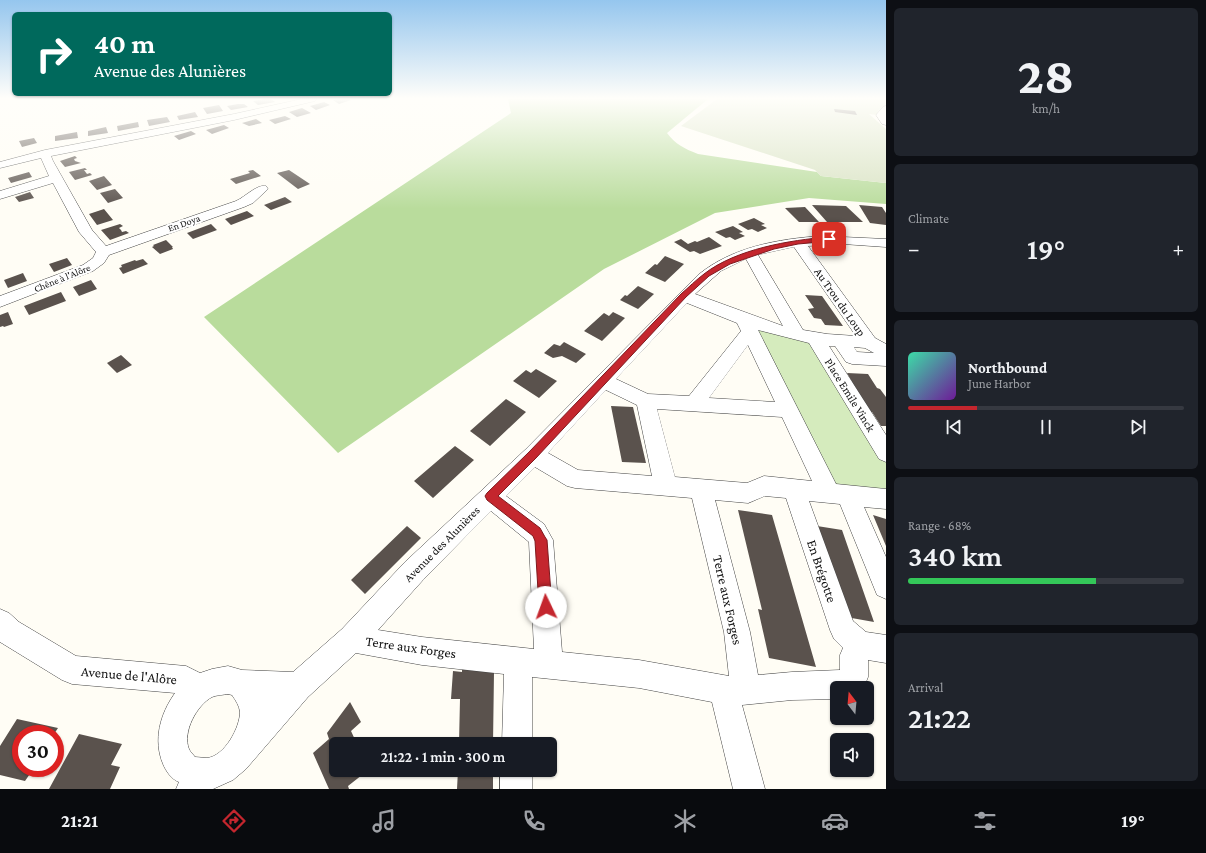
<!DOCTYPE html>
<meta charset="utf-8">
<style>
:root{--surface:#171b24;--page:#20242c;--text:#f1f3f6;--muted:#9ea1a6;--line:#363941;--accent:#c4262e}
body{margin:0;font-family:"Crimson Pro",serif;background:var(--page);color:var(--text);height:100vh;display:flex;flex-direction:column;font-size:15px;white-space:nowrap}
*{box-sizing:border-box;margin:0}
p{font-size:13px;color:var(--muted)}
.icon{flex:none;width:22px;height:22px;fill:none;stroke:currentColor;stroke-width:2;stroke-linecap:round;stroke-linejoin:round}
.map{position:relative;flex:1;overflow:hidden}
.sheet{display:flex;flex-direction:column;gap:8px;padding:8px;background:#0d0f14;width:320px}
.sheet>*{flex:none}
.hud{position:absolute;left:12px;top:12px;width:380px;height:84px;border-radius:6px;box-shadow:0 1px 3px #0004;background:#00695c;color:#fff;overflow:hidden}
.needle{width:26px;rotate:344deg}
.buttons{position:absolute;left:830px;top:681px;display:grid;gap:8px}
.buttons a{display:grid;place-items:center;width:44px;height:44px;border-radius:6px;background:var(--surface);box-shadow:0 1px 3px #0004;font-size:20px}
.speed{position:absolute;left:12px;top:725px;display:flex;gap:8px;font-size:20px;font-weight:700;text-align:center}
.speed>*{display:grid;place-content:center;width:52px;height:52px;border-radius:50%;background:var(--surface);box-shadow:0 1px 3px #0004;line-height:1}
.speed .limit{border:6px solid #d22;background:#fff;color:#111}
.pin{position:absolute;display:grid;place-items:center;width:34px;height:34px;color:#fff;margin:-17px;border-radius:8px;box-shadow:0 2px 6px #0006}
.me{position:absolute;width:44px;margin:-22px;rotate:357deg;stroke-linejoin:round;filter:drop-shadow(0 0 3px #0008)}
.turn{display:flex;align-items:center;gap:14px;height:84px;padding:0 16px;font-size:18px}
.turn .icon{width:52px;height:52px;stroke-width:2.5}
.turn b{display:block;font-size:28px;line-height:34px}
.big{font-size:30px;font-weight:600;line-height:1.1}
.sheet .tile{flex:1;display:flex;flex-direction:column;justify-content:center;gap:6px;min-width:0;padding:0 14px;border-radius:6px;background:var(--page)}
.sheet .dial{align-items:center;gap:0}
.dial b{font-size:52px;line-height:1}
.song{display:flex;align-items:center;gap:12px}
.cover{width:48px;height:48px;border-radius:6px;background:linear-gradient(135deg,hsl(160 70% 55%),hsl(280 70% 35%))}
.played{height:4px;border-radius:2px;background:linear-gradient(90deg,var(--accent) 25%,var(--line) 25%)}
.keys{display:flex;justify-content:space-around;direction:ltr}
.heat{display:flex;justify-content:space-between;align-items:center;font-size:22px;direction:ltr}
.charge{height:6px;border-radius:3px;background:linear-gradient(90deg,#34c759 68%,var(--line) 0)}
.trip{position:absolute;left:329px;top:737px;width:228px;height:40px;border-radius:6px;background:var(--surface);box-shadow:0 1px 3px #0004;font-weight:600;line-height:40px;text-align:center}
.menu{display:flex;height:64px;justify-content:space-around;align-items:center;background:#090b0e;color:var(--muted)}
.menu .icon{width:28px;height:28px}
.menu .selected{color:var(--accent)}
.menu b{font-size:18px;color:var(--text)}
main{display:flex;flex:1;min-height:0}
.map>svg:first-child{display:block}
.green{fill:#d5ebbd}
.forest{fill:#b9dc9c}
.cemetery{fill:#d9e3c4}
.building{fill:#5a524d}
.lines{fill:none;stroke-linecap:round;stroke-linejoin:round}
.minor-casing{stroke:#444;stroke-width:1}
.minor{fill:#fff;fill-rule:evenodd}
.route{fill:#c4262e;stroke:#7f191e}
.labels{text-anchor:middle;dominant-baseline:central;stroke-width:4;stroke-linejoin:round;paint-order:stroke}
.far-street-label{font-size:10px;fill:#111;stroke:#fff}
.street-label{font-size:12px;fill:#111;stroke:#fff}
.near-street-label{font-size:14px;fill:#111;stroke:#fff}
</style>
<main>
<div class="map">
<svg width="886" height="789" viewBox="0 0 886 789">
<rect width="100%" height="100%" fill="#fffdf5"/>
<path class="green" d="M758 327 811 343 886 461V492L835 485 754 328Z"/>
<path class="forest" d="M508 99H708L667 133C675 144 685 149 698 154L817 172 821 176 886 183V204L809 198 715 213 604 269 338 453 204 317 511 113Z"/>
<path class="cemetery" d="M717 99H886V104L878 111 877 115 869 114 886 129V183L821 176 815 170 681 126Z"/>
<path class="building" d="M265 99H271L275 102 258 105 253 101Z
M338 99H349L351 100 339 104 333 100Z
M324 102 330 105 316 110 310 106Z
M238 104H244L248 107 231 110 227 106Z
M219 105 223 111 207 114 203 108Z
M302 108 311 113 297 117 289 112Z
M834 109 855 111 857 115 835 112Z
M195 112 198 117 179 120 177 116Z
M285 116 291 119 275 124 269 120Z
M167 117 170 122 149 126 147 120Z
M256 119 262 123 249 126 242 123Z
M138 122 139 127 118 131 117 126Z
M224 125 229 128 212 134 206 130Z
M106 127 108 133 88 136V131Z
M191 131 196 134 179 140 174 136Z
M77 132 78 138 55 141V136Z
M34 138 37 143 22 147 19 141Z
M75 156 77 158 74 159 75 161 81 163 65 167 60 161Z
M85 168 87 170H84L87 174 90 173 92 175 75 180 69 172Z
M253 170 261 176 236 184 230 179 250 173 248 171Z
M289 170 310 184 298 189 277 173Z
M29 172 32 177 11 183 8 178Z
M104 176 112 185 97 190 89 181Z
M115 189 123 198 108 203 100 193Z
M30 192 34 198 19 202 15 197Z
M285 197 292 202 271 210 264 205Z
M812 205 846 206 863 222H827Z
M859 205 882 207 886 213V225L870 223Z
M805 207 819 222H799L785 208Z
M104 209 113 220 97 225 89 214Z
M247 211 254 216 231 225 225 219Z
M754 218 765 224 761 225 767 228 758 232 752 229 748 230 738 224Z
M120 224 123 226 119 228 121 230 122 232 126 231 129 233 110 240 101 230Z
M211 224 217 230 193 239 187 233Z
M733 226 743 232 739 233 745 236 735 240 730 237 726 238 715 232Z
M709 237 722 246 700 254 694 251 690 252 674 242 681 239 688 244 695 241 697 242Z
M166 240 173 247H172L173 249 160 254 152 247 154 246 153 245Z
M665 256 684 264 665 282 645 273 655 264 657 265Z
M67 258 72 265 54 272 49 264Z
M143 259 148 264 123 274 119 268 122 267 121 265 135 260 136 261Z
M23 273 27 281 8 288 4 280Z
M91 280 97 289 79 296 73 287Z
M638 286 654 294 638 309 620 300 625 295 627 296Z
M61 292 66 301 29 315 24 306Z
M805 295 822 296 843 326 825 325 821 319 814 318 808 309 814 308Z
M8 312 13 324 4 327 3 326 0 327V315Z
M613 312 625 318 602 341 584 331 604 313 609 316Z
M564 342 586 354 576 363 562 356 553 358 544 353 554 344 560 346Z
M121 355 132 365 117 373 107 363Z
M536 369 557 381 539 398 513 381 526 370 531 373Z
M847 373 868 374 877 388 880 389 886 397V426H881L872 412H869Z
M506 399 526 412 490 446 470 431Z
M611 406 633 407 646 463 622 462Z
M455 446 474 460 433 498 414 481Z
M738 510 772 515 816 667 769 658 758 609 762 610Z
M873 515 886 519V546Z
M407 526 421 538 365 594 351 580Z
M817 526 842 530 874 622 846 617Z
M462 669 494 672 493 744H459L460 699H451L453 671 462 672Z
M350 702 361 722 351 731 357 744H336V770H360L362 775 348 786 349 789H329L313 753 329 739 327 733Z
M17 719 58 728 54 734H21V768H34L25 781 0 775V746Z
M79 734 122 744 111 765 120 767 110 789H49Z
M458 770H493V789H457Z"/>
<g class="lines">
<g class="minor-casing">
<path id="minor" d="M302 99H317L315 101 234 120 51 156 53 161 92 230 106 246 236 201C245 197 257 184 266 186L268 189 253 203 244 207 109 255 104 263 93 271 0 307V296L83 265 93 258 96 252 79 232 53 183 0 199V191L49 176 41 158 0 168V162L45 150 234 114Z
M886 106V125L882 124 876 115 883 107Z
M821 236 886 239V247L843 244 808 246 875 338 886 344V366L852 364 846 362 835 346H829L886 435V462L879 459 809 343 758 330 836 484 886 489V509L864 507 886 557V599L877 595 840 504 809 501 853 621 866 632 886 635V663L868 660V677L864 687 837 688V699L792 700 742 705 765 789H733L712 702 639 688 532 677V744H502L504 674 422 665 356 653 308 697 246 769 233 780 213 789H176L179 782C171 779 166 771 163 764 153 740 160 714 175 693L72 684 62 680 0 642V609L9 613 19 622 76 656 186 666 200 673 212 669 228 666 242 670 293 672 342 629 405 562 526 449 698 275C732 247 778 239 821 236ZM794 247 856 336 827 334 803 330 758 255ZM746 259 783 326 695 294 721 271ZM687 303 737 323 741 331 689 396 648 394 616 379ZM748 345 775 402 709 398ZM854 347 865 348 874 353 857 352ZM606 390 637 405 652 476 578 470 548 453ZM657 409 782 417 812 481 764 476 747 483 675 477ZM535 467 567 486 575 488 692 498 724 632 729 676 639 660 562 652 553 540 544 524 506 496ZM765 496 786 498 830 630 834 639 843 648 840 655V670L792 672 758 675 750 632 715 500 748 503ZM491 511 529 542 534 649 422 637 378 630 423 580ZM228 694 232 695C236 701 239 705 240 712 240 727 225 756 207 758 203 758 199 757 195 757 193 754 190 752 189 749 182 732 197 705 212 697 217 695 223 695 228 694Z
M500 770H532V789H500Z"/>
</g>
<use href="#minor" class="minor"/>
</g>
<linearGradient id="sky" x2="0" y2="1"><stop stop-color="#95c6ee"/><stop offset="0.47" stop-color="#fffefa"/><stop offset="1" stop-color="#fffefa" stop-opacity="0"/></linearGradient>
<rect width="886" height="209" fill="url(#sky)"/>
<path class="route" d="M829 237 831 238V241L798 244 774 249 730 264 709 276 686 297 536 458 498 496 540 528 545 537 547 540 552 607 550 612 546 613 541 612 539 607 535 541 533 536 487 500 485 496 487 493 529 452 681 294C689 287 696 280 704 274 736 249 790 240 829 237Z"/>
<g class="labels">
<g class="far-street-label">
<text transform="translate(184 223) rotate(-19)">En Doya</text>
<text transform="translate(62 278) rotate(-22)">Chêne à l'Alôre</text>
</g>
<g class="street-label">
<text transform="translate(840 302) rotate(55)">Au Trou du Loup</text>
<text transform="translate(850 395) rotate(58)">Place Emile Vinck</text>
<text transform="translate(442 544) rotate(-45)">Avenue des Alunières</text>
</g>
<g class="near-street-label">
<text transform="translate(822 571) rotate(71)">En Brégotte</text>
<text transform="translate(728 600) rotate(77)">Terre aux Forges</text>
<text transform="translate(411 647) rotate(8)">Terre aux Forges</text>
<text transform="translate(129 675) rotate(5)">Avenue de l'Alôre</text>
</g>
</g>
</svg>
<div class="buttons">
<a><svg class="needle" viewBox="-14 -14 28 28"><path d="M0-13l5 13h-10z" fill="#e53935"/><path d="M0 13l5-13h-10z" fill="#9ea1a6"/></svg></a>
<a><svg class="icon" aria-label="sound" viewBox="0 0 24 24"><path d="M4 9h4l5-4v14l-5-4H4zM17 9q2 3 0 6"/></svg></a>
</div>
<div class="speed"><div class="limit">30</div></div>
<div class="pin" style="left:829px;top:239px;background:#d93025"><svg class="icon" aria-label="arrive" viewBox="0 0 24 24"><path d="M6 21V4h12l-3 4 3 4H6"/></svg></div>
<svg class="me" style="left:546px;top:607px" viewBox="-20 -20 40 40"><circle r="19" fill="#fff"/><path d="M0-13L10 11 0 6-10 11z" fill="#c4262e"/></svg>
<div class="trip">21:22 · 1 min · 300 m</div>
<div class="hud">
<div class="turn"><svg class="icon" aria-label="right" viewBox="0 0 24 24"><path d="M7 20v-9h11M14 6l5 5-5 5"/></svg><div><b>40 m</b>Avenue des Alunières</div></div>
</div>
</div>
<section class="sheet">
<div class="tile dial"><b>28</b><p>km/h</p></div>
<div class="tile"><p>Climate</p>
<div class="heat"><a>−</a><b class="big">19°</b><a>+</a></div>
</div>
<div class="tile">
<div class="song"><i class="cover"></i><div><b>Northbound</b><p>June Harbor</p></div></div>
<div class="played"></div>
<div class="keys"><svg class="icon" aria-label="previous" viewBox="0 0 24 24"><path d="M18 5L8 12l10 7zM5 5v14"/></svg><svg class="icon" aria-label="pause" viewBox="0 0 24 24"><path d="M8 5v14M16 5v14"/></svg><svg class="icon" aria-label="next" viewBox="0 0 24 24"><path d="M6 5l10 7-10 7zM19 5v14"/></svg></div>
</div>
<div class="tile"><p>Range · 68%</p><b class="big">340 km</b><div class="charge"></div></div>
<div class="tile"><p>Arrival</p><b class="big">21:22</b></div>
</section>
</main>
<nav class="menu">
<b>21:21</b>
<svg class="icon selected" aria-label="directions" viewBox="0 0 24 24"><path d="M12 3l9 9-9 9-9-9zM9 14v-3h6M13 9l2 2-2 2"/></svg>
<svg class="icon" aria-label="music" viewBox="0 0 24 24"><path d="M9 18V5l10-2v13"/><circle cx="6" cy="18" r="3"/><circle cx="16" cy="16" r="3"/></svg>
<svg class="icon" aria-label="phone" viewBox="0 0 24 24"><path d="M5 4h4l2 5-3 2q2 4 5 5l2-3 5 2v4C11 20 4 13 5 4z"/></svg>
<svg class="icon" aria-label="climate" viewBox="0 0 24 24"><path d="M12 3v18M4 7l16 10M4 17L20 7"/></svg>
<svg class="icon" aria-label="car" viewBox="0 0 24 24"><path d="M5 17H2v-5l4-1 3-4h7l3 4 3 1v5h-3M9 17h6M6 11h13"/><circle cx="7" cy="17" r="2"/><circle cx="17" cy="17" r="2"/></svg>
<svg class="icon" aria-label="filters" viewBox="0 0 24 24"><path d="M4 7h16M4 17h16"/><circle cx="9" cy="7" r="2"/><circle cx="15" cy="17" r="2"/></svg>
<b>19°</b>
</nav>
